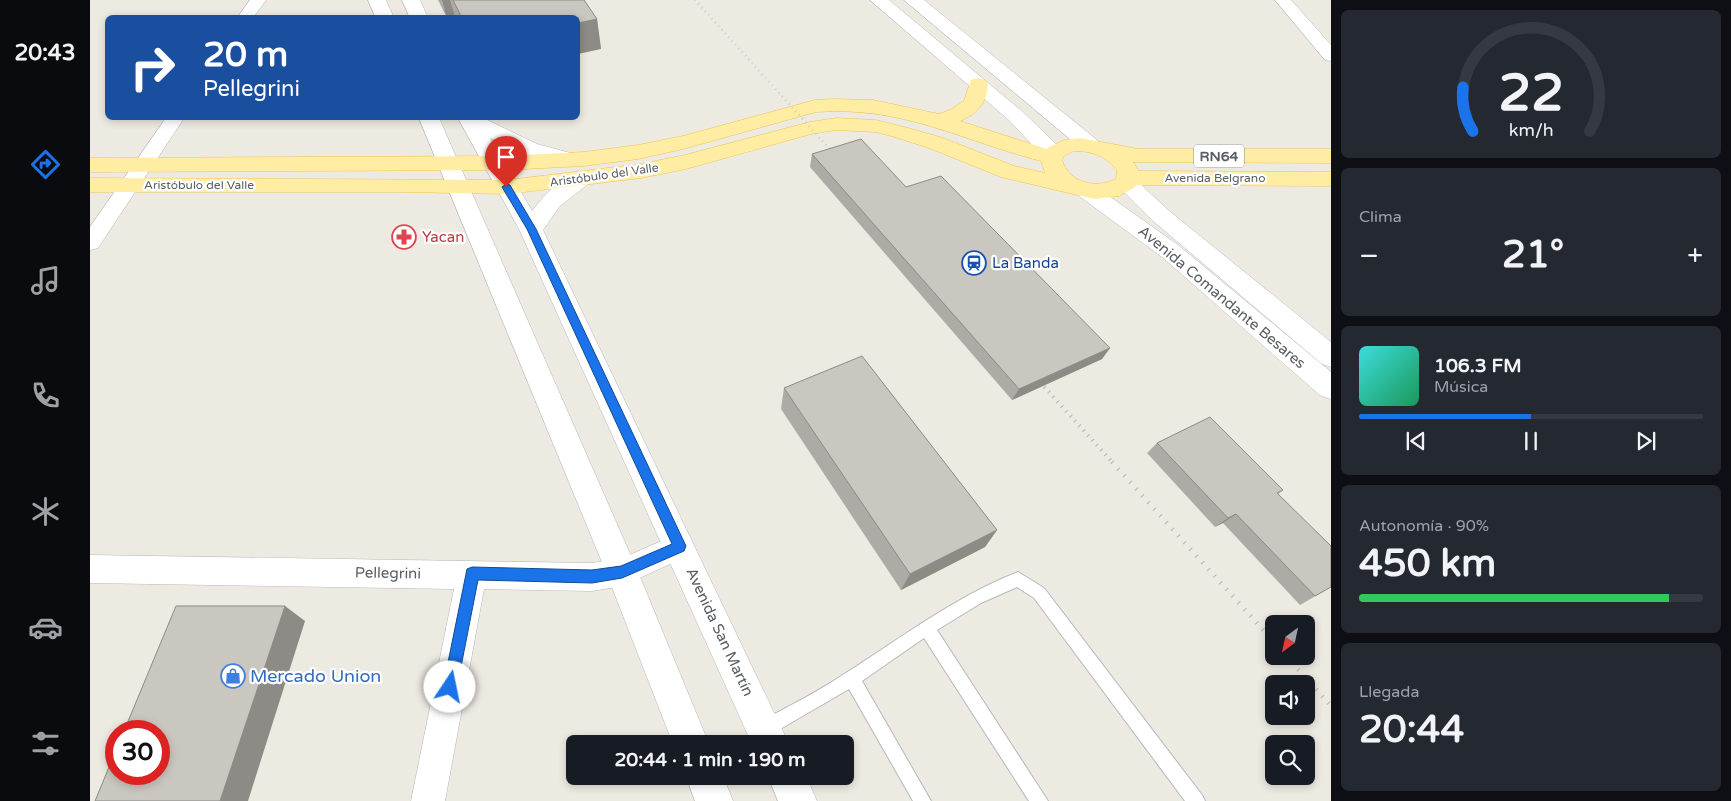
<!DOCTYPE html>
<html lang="es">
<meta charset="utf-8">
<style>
:root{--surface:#171b24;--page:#242831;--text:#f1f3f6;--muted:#9ea1a6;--line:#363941;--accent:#1a73e8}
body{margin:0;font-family:"Varela Round",sans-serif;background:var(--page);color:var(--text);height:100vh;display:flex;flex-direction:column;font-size:19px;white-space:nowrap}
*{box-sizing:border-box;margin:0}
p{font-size:16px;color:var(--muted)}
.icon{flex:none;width:28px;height:28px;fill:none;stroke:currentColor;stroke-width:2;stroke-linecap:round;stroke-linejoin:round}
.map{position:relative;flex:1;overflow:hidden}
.side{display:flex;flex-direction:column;gap:10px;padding:10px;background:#0d0f14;width:400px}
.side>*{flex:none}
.top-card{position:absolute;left:15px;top:15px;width:475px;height:105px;border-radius:8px;box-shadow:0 2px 8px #0003;background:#1a4fa0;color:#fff;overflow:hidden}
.needle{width:32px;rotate:213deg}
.controls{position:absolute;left:1175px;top:615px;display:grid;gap:10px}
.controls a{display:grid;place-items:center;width:50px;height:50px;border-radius:8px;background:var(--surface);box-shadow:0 2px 8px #0003;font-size:25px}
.speed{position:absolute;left:15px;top:720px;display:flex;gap:10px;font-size:25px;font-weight:700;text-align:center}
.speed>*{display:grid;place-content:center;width:65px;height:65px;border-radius:50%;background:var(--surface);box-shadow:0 2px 8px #0003;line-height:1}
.speed .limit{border:8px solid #d22;background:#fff;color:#111}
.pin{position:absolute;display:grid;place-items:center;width:42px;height:42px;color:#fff;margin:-51px -21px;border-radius:50% 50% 50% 0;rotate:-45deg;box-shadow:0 0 5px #0007}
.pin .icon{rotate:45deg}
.me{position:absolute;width:55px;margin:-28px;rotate:11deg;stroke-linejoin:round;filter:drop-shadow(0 0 4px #0008)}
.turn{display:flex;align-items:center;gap:18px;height:105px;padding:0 15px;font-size:22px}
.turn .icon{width:65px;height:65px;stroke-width:2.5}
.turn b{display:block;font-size:35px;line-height:42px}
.big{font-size:38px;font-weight:700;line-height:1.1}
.side .widget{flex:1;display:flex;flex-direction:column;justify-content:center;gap:8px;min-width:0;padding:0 18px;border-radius:8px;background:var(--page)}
.side .dial{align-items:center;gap:0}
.dial svg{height:130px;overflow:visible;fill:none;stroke:var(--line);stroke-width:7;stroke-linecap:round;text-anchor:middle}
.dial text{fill:var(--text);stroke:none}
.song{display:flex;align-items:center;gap:15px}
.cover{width:60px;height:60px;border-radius:8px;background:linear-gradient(135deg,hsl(180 70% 55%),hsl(150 70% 35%))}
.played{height:5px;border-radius:2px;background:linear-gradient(90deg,var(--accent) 50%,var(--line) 50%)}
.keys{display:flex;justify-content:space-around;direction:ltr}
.heat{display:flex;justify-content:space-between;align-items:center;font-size:28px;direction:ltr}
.charge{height:8px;border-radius:4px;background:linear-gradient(90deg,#34c759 90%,var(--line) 0)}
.trip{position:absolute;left:476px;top:735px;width:288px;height:50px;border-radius:8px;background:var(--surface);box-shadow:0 2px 8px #0003;font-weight:700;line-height:50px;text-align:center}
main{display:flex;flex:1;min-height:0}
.tab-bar{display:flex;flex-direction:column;width:90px;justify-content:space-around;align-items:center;background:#090b0e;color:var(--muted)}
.tab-bar .icon{width:35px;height:35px}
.tab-bar .selected{color:var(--accent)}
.tab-bar b{font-size:22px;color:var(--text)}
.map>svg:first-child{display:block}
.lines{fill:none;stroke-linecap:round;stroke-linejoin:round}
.lane-casing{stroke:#b4b7bc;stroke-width:2}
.street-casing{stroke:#b4b7bc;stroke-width:1}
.secondary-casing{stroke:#b4b8be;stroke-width:1}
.primary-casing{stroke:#f4c152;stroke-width:1}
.lane{fill:#fff;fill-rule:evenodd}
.street{fill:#fff;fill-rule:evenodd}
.secondary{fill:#fff;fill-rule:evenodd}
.primary{fill:#ffeda3;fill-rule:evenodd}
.rail-far2{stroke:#b2b3b3;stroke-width:2.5;stroke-dasharray:0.5 4.5;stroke-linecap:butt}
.rail-far1{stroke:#b2b3b3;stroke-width:4;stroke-dasharray:1 5.5;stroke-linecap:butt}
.rail{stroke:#b2b3b3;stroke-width:4.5;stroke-dasharray:1 8;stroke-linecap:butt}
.wall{fill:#aeaaa5}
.shaded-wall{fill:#8d8b86}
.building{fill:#cac6c0;stroke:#8d8b86}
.route{fill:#1a73e8;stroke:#114b97}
.labels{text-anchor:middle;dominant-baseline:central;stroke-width:4.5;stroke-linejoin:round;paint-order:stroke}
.far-street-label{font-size:12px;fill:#595e62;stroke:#fff}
.shield{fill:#fff;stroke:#8b8e91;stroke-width:1}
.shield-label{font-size:14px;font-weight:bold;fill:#595e62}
.health-label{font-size:15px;fill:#be3a42;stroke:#fff;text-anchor:start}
.transit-label{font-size:15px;fill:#164399;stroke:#fff;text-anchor:start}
.street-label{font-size:15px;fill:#595e62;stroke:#fff}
.near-shop-label{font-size:18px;fill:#366cbe;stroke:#fff;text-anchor:start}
</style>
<main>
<nav class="tab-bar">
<b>20:43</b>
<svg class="icon selected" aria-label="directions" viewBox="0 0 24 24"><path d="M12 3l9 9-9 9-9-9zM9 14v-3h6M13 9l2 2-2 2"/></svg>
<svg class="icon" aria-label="music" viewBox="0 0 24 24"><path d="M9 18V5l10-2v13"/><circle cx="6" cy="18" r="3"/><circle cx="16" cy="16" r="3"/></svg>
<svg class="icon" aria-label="phone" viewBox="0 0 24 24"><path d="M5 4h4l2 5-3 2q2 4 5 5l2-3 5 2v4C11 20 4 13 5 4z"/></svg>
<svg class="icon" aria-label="climate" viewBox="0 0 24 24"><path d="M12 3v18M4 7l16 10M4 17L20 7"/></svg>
<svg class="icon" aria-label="car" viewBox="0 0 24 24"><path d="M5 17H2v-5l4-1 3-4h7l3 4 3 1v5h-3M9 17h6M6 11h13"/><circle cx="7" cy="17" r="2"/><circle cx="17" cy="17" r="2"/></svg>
<svg class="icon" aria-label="filters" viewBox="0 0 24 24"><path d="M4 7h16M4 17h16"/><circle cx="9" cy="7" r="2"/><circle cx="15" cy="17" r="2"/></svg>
</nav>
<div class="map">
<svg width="1241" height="801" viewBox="0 0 1241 801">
<rect width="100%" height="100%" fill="#edeae1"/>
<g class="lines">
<g class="lane-casing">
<path id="lane" d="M928 572 954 588 1112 795 1115 801H1095L944 598 927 587 891 603 847 630 958 801H939L834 638 772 681 841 801H823L759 689 680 735 674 737 668 735 666 729 668 723C695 708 722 695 748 678 807 641 862 598 928 572Z"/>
</g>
<g class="street-casing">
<path id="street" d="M160 0H176L163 18H147Z
M1185 0H1201L1241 45V61L1235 60Z
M76 118H94L8 248 0 250V227Z
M590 533 600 537 604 546 600 555 532 586 502 591 394 589 355 801H321L364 589 0 583V555L502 563 530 559Z"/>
</g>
<g class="secondary-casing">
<path id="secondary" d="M278 0H296L304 18H286Z
M312 0H330L338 18H320Z
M780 0H799L934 113 971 149 974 154 971 159 963 161 955 159 920 121Z
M814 0H834L1007 140 1010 145 1007 150 1000 152 993 150Z
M329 118H349L548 572 619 744H583L516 572Z
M368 118H393L447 144 488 155 491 160 488 165C465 171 420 148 400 138L442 211C454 196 475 169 497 175L500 180 497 185 470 206 453 230 699 744H662L429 229Z
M1036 176 1044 178 1078 210 1241 342V367L1232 364 1062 220 1025 183 1028 178Z
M997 184 1005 186 1088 245 1241 372V399L1231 396 1072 257 989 196 986 191 989 186Z
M596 776H633L643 801H605Z
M678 776H716L727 801H688Z"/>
</g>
<g class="primary-casing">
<path id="primary" d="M888 78 895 80 898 84C897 103 887 114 870 121L957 149 959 147 974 140 990 138 1048 149H1241V163L1043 162 1049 171 1241 172V186L1046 185 1044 188 1029 196 1004 199 911 177 839 148 805 137 786 132 746 130 721 134 596 169 551 178 417 194 314 192H0V178L417 180 551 164 595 155 720 122 746 118 786 120 818 128 853 138 924 166 955 173 951 161C869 140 815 106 726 112L593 149 548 159 494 166 413 170 0 172V158L413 156 494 152 548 145 593 136 725 100 744 99 783 100 849 114 862 109 874 101 881 80ZM984 151C1002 151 1017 156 1027 171L1026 179C1006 189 979 183 972 160L974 156Z"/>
</g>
<use href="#lane" class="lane"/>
<use href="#street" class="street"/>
<use href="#secondary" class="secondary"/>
<use href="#primary" class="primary"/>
<path class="rail-far2" d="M605 0 746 156"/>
<path class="rail-far1" d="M950 382 1023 463"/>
<path class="rail" d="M1022 462 1184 642
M1196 656 1241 706"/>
</g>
<path class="wall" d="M348 0H494L507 19 511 49 488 18H357Z
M722 154 816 187 1020 348 1012 359 922 400 720 167Z
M694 388 907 530 895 547 811 590 691 409Z
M1067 443 1193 490 1188 494 1241 587 1210 605 1133 523 1125 527 1057 453Z"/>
<path class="shaded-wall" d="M352 0H360L365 17 357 18Z
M507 19 511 49 488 54V23Z
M1020 348 1012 359 922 400 929 389Z
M1146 514 1133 523 1125 527 1138 518Z
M907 530 895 547 811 590 820 574Z
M195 606 215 621 158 801H130Z"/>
<path class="building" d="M363 0H494L507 19 488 23V18H372Z
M771 139 816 187 851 176 1020 348 929 389 722 154Z
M772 356 907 530 820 574 694 388Z
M1120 417 1193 490 1187 493 1241 546V587L1225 596 1146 514 1138 518 1067 443Z
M86 606H195L130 801H5L26 750V774H69V731H34Z"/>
<path class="route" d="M416 184 420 185 446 229 596 546 594 551 532 578 502 583 388 580 367 687 365 692 360 695 355 692 353 687 377 569 382 567 502 570 531 566 582 544 437 229 412 187Z"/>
<defs>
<g id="pharmacy-ring" transform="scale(1.25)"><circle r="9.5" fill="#fff" stroke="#e0444e" stroke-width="1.5"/><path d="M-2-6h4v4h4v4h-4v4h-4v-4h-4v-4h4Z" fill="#e0444e"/></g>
<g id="station-ring" transform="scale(1.25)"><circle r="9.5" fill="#fff" stroke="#1a4fb4" stroke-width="1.5"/><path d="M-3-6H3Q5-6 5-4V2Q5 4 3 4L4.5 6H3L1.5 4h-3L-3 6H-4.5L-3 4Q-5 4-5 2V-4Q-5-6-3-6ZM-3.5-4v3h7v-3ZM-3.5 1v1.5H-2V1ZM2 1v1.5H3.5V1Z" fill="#1a4fb4"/></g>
<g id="shop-ring" transform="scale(1.25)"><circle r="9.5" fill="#fff" stroke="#3f7fe0" stroke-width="1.5"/><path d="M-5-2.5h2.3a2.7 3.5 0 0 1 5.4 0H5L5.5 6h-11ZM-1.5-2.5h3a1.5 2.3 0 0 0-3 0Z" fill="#3f7fe0"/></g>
</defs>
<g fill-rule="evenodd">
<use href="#pharmacy-ring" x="314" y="237"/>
<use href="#station-ring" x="884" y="263"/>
<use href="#shop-ring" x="143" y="676"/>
</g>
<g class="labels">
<g class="far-street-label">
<text transform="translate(514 175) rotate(-8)">Aristóbulo del Valle</text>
<text x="1125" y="178">Avenida Belgrano</text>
<text x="109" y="185">Aristóbulo del Valle</text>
</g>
<rect class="shield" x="1104" y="144.5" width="50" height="23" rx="4"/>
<g class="shield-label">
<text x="1129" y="156">RN64</text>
</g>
<g class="health-label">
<text x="332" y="237">Yacan</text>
</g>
<g class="transit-label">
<text x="902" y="263">La Banda</text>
</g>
<g class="street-label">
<text transform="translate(1132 297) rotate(40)">Avenida Comandante Besares</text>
<text transform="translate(298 573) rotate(1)">Pellegrini</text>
<text transform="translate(630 632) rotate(65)">Avenida San Martín</text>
</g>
<g class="near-shop-label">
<text x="160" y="676">Mercado Union</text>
</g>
</g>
</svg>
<div class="controls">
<a><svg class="needle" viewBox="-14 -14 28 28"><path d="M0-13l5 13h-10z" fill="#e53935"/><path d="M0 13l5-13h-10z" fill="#9ea1a6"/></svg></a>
<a><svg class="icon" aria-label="sound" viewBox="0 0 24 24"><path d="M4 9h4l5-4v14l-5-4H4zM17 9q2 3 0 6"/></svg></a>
<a><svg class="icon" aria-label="search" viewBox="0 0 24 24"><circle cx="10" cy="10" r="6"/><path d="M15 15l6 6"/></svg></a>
</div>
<div class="speed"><div class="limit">30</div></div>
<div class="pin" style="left:416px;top:187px;background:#d93025"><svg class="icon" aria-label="arrive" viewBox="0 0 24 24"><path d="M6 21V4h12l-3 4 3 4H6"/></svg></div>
<svg class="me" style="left:360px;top:687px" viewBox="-20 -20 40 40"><circle r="19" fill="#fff"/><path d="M0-13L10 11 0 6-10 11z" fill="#1a73e8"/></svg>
<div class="trip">20:44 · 1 min · 190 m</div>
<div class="top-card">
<div class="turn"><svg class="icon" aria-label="right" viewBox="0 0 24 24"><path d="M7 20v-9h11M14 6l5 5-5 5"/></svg><div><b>20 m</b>Pellegrini</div></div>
</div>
</div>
<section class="side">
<div class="widget dial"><svg viewBox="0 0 100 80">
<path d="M14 69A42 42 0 1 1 86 69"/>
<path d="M14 69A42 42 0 0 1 8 42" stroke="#1a73e8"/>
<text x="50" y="56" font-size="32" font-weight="700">22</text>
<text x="50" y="72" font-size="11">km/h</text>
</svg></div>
<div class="widget"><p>Clima</p>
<div class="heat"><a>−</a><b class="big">21°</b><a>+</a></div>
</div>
<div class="widget">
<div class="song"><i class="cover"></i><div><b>106.3 FM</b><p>Música</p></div></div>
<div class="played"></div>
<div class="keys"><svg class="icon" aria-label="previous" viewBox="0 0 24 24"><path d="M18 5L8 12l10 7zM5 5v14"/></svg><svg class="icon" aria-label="pause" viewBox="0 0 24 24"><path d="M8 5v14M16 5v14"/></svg><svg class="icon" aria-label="next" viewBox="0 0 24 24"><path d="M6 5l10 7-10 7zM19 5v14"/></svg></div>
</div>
<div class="widget"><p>Autonomía · 90%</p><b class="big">450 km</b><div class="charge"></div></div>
<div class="widget"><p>Llegada</p><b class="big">20:44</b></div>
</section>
</main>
